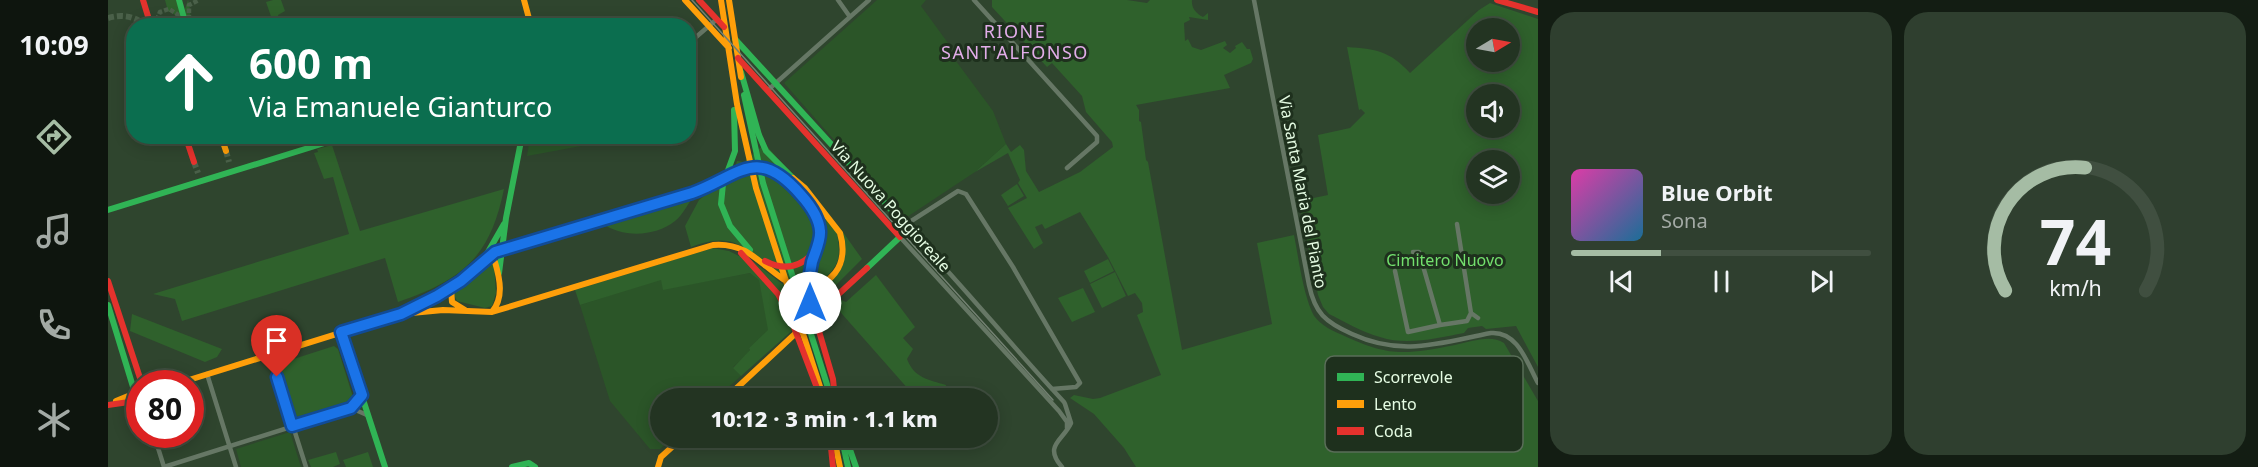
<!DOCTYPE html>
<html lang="it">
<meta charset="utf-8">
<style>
:root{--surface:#233422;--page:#2f3f2f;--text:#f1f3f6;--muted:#a3aaa5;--line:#404f40;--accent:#a5bca4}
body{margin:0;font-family:"Noto Sans",sans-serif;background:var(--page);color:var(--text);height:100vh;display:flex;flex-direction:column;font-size:22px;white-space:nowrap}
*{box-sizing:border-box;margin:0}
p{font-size:20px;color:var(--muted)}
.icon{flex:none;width:33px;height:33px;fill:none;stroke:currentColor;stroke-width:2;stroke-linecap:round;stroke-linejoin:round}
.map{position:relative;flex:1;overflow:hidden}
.details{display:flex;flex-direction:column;gap:12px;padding:12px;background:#131d13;width:720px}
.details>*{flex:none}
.guide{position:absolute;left:18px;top:18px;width:570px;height:126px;border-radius:24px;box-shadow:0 3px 15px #0003,0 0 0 2px var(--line);background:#0b6e4f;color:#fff;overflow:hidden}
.needle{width:39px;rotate:80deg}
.fabs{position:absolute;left:1358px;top:18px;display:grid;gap:12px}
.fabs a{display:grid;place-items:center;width:54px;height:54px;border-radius:50%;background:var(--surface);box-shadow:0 3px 15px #0003,0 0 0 2px var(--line);font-size:30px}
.speed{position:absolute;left:18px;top:370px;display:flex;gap:12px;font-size:30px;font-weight:700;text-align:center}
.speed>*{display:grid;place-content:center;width:78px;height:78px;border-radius:50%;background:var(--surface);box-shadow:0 3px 15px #0003,0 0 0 2px var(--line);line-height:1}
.speed .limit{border:9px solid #d22;background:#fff;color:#111}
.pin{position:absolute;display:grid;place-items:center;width:51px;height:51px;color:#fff;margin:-62px -26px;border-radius:50% 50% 50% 0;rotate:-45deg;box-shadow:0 0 6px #0007}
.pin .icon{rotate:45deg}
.me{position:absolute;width:66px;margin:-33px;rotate:0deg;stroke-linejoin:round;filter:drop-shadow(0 0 4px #0008)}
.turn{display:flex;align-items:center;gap:21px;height:126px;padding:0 24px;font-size:27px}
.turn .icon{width:78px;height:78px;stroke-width:2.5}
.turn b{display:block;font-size:42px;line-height:51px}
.details .card{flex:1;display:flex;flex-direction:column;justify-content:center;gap:9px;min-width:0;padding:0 21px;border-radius:24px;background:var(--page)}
.details .dial{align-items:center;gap:0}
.dial svg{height:156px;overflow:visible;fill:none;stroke:var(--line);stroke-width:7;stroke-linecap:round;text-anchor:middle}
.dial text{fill:var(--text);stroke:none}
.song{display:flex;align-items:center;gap:18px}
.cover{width:72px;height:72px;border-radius:9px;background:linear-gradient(135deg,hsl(320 70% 55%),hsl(200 70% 35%))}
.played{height:6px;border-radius:3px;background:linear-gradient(90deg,var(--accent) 30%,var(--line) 30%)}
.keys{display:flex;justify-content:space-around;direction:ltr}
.details .tiles{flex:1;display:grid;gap:12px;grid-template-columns:repeat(2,1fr)}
.trip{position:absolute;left:542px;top:388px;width:348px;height:60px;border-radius:30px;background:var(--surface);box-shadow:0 3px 15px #0003,0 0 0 2px var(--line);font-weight:800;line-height:60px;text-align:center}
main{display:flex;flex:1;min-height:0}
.menu{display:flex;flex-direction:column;width:108px;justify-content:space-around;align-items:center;background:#0e150e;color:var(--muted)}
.menu .icon{width:42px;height:42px}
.menu .selected{color:var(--accent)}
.menu b{font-size:27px;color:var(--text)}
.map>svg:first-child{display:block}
.built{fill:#2b5528}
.green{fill:#2f612c;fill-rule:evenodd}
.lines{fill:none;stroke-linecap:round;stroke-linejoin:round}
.street-tunnel{stroke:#4a6049;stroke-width:4.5;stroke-dasharray:4.5 2;stroke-linecap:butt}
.secondary-tunnel{stroke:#4a6049;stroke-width:6;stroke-dasharray:6 3;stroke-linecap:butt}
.street{stroke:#667765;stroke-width:4.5}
.fast{stroke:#30b455;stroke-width:6}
.slow{stroke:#ff9f0a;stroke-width:6}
.jam{stroke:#e5322d;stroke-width:6}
.tram{stroke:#738172;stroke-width:1.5}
.route-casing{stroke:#114b97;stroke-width:15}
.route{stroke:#1a73e8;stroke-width:10}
.labels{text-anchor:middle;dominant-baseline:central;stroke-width:6;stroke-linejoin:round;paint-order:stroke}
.street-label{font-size:16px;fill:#e5fce3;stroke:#1e301d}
.park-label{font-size:16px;fill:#73e06d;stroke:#1e301d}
.neighbourhood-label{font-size:18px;letter-spacing:1.5px;fill:#e2ade9;stroke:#1e301d}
.key{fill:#1e301d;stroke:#5a6d58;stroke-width:1.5}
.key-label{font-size:16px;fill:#e5fce3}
</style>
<main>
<nav class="menu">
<b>10:09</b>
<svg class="icon selected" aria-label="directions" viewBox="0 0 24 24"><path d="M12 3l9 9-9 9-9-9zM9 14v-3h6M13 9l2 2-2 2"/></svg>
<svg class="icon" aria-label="music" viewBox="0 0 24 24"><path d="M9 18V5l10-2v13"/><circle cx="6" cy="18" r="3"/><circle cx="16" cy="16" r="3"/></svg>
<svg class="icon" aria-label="phone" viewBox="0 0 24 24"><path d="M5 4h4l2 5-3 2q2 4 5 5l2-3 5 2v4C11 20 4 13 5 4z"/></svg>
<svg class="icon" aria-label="climate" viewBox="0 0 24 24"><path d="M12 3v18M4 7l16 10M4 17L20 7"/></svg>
</nav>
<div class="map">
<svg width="1430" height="467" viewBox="0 0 1430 467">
<rect width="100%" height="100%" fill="#2f452e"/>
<path class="built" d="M769 0H818L813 6 840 43 839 45 848 61 885 111 898 144 867 172 796 219 676 83Z
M422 137 506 136V140L419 156Z
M642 273 651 279 661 330 641 348 642 350 639 355 625 367 633 376 607 399H552V438H564L552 449H542L502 401 472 305 553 279 556 289Z
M182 432 193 467H133L128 449Z"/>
<path class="green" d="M57 0H68L75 21 78 14 77 9 80 0C82 6 83 20 83 25H75L72 17 60 11Z
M165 0H173L177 11 170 15 172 25H166L158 2Z
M884 0H1019L1039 3 1042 0H1084C1083 7 1088 14 1095 17L1100 13V20L1081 17 1082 20 1076 23 1077 41 1080 39 1084 47 1093 50 1117 41 1119 45 1115 48 1122 53 1128 48 1127 46 1134 42 1139 49H1142L1145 59 1143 63 1116 75 1122 88 1028 105 1031 110V121L1033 122 1038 160 1040 162 1074 350 1164 324 1149 243 1186 235C1191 260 1194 288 1204 312 1208 322 1222 330 1232 334 1281 357 1295 355 1347 345 1363 342 1382 334 1396 343L1430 401V467H1028L1016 448 986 414 962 398 966 395 985 399 992 398 1053 375 1029 315 1035 312 1034 303 1027 293 1020 296 1000 257 972 212 937 229 934 224 927 227 935 243 926 249 900 208 919 198 910 183 912 180 900 153 867 172 898 144 903 152 912 145 916 150 918 171 931 192 972 172 1005 147 1004 142 978 112 974 96 944 63 939 67 884 7Z
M1382 3 1430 19V367L1408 326 1378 329 1374 326 1360 328 1356 333C1329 338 1299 346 1272 337 1254 332 1237 322 1221 314L1215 307 1210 295 1191 201 1220 195 1210 135 1242 128 1257 113 1253 109 1251 110 1239 47C1268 49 1282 51 1302 73L1371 10ZM1368 28H1401V62H1368ZM1368 94H1401V128H1368ZM1368 160H1401V194H1368Z
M657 144 732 228 754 259 720 293 722 297 633 376 625 368 642 350 641 348 660 330 651 280 642 273 555 290 553 280 472 305 467 290 604 248 621 251 631 256H638L673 283 685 289 708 290 736 263 729 235C732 250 733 262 721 274 691 306 656 258 629 244 614 237 597 242 583 247L577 226 591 200 608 186 638 171 665 168 653 164 627 167 629 161 636 162Z
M224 145 252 231 396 189C382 258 354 280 290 302L277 258 74 321 67 299 45 294 241 234 225 177 216 179 206 153 210 152 209 149Z
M909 184 916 196 900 206 893 195Z
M588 194C580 202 576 214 567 221 547 237 514 238 494 223Z
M1000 259 1006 271 982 283 976 271Z
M381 261 386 264 388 293 384 306 377 308 349 301 346 295 348 290Z
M1007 272 1018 296 994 308 982 284Z
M768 275 807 327 795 338 805 349 799 359C806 378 821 380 838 385L837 394 847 397 848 399H809L727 306 733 300 738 302Z
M975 288 987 312 964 322 950 298Z
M24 314 114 349 109 357 97 362 22 331Z
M226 346 230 349 245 397 244 401 188 420 170 364Z
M228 452 232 464 225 467H203L200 460Z
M260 452 265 467H238L235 460Z"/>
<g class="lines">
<path class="street-tunnel" d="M46 26 52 12 61 9 69 14 75 26
M81 26V5L91 0"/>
<path class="secondary-tunnel" d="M0 18C14 14 27 16 38 26
M118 151 121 162
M86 162 90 173"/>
<path class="street" d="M730 0 742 17
M866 0 989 136V142L959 168
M1146 0 1201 285C1207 313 1217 322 1244 334 1294 357 1331 343 1383 333 1410 331 1419 363 1430 383
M580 44 609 19
M660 90 761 0
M1349 224 1363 313 1370 318
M792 237 951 411 959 422V428
M1305 252H1311L1332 325 1359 321 1363 313
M1287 271 1300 332 1332 325
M162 354 198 467
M99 374 128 467
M944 389 968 387 972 383 905 267 858 194 850 191 797 225C852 282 902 344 956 402L957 404 963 423C955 441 935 445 954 467
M243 408 259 415
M1239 416 1325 365
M46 435 56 467
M56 467 243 408 253 395"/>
<path class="fast" d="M71 0 76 18
M627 39 797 225 792 237 759 268
M633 72 651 135 658 151 685 178
M636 95 655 183 722 394
M626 110 627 151 615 184 613 204 622 226 642 250
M0 210 239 136
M376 259 396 224
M391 273 398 218 414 136
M0 305 26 390
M233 332 277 467
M738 438 748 467
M735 444 740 467
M404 467 421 463 427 467"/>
<path class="slow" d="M416 0 423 26
M577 0 621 48
M613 0 629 104 648 188 716 399
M621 0 633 77
M113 136 118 151
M343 288 344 302 357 310
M384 312 605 245C616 244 627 246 637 251 666 267 695 312 727 273 736 262 736 246 732 233L697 188 685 178
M68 384 293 314 343 288 377 260 384 259 387 262C392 279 396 298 384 312L335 310 293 314
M617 399 689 332
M8 401 25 394
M726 438 732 467
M550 467 553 457 574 438"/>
<path class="jam" d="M35 0 43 26
M591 0 616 27
M1389 0 1430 12
M630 58 792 237
M79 141 86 162
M633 253 670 294 681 314 709 388
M377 260 387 252 595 189 635 169 646 167 665 172 691 192 711 221 712 238 704 265 701 297 725 379 727 399
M657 261C676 271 692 268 706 252
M0 281 34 384
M697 325 759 268
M0 405 28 401
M722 438 725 467"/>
<path class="tram" d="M584 0 945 400"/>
</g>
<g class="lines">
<g class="route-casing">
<path id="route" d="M169 377 184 426 243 408 254 395 233 332 293 314 329 296 353 281 387 252 584 193C631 176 649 144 693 195 702 205 711 217 712 231 713 241 707 252 704 262 701 275 700 290 702 303"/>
</g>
<use href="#route" class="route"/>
</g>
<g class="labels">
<g class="street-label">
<text transform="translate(1195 192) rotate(79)">Via Santa Maria del Pianto</text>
<text transform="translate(783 206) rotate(48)">Via Nuova Poggioreale</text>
</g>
<g class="park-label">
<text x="1337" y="260">Cimitero Nuovo</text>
</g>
<g class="neighbourhood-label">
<text x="907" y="31">RIONE<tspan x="907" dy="21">SANT'ALFONSO</tspan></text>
</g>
</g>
<rect x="1217" y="356" width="198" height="96" rx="9" class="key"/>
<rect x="1229" y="373" width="27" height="8" fill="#30b455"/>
<rect x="1229" y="400" width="27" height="8" fill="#ff9f0a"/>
<rect x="1229" y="427" width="27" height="8" fill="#e5322d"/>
<g class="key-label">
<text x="1266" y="383">Scorrevole</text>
<text x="1266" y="410">Lento</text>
<text x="1266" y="437">Coda</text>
</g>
</svg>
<div class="fabs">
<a><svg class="needle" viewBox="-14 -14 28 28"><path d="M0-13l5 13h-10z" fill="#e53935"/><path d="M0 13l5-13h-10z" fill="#a3aaa5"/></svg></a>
<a><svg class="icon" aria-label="sound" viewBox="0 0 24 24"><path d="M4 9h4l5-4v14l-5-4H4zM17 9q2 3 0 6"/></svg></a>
<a><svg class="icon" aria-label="layers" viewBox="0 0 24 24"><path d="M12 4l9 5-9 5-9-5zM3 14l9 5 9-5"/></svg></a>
</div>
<div class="speed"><div class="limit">80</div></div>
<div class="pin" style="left:169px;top:377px;background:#d93025"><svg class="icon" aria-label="arrive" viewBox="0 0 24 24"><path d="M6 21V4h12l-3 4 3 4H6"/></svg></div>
<svg class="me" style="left:702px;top:303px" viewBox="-20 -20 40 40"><circle r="19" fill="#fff"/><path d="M0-13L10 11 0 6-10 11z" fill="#1a73e8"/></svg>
<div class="trip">10:12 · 3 min · 1.1 km</div>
<div class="guide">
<div class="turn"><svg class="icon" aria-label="ahead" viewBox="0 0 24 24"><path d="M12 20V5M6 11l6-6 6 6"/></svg><div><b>600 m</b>Via Emanuele Gianturco</div></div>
</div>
</div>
<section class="details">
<div class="tiles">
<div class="card">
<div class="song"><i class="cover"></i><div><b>Blue Orbit</b><p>Sona</p></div></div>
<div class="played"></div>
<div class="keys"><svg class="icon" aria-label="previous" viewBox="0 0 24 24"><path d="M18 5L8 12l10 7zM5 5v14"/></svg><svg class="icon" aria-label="pause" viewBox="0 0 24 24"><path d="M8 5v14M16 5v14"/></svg><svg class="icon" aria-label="next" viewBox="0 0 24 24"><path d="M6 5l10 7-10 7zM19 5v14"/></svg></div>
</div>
<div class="card dial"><svg viewBox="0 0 100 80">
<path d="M14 69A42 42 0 1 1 86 69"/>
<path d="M14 69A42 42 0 0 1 55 6" stroke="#a5bca4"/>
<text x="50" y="56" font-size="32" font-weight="700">74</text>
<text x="50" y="72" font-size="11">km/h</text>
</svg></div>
</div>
</section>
</main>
